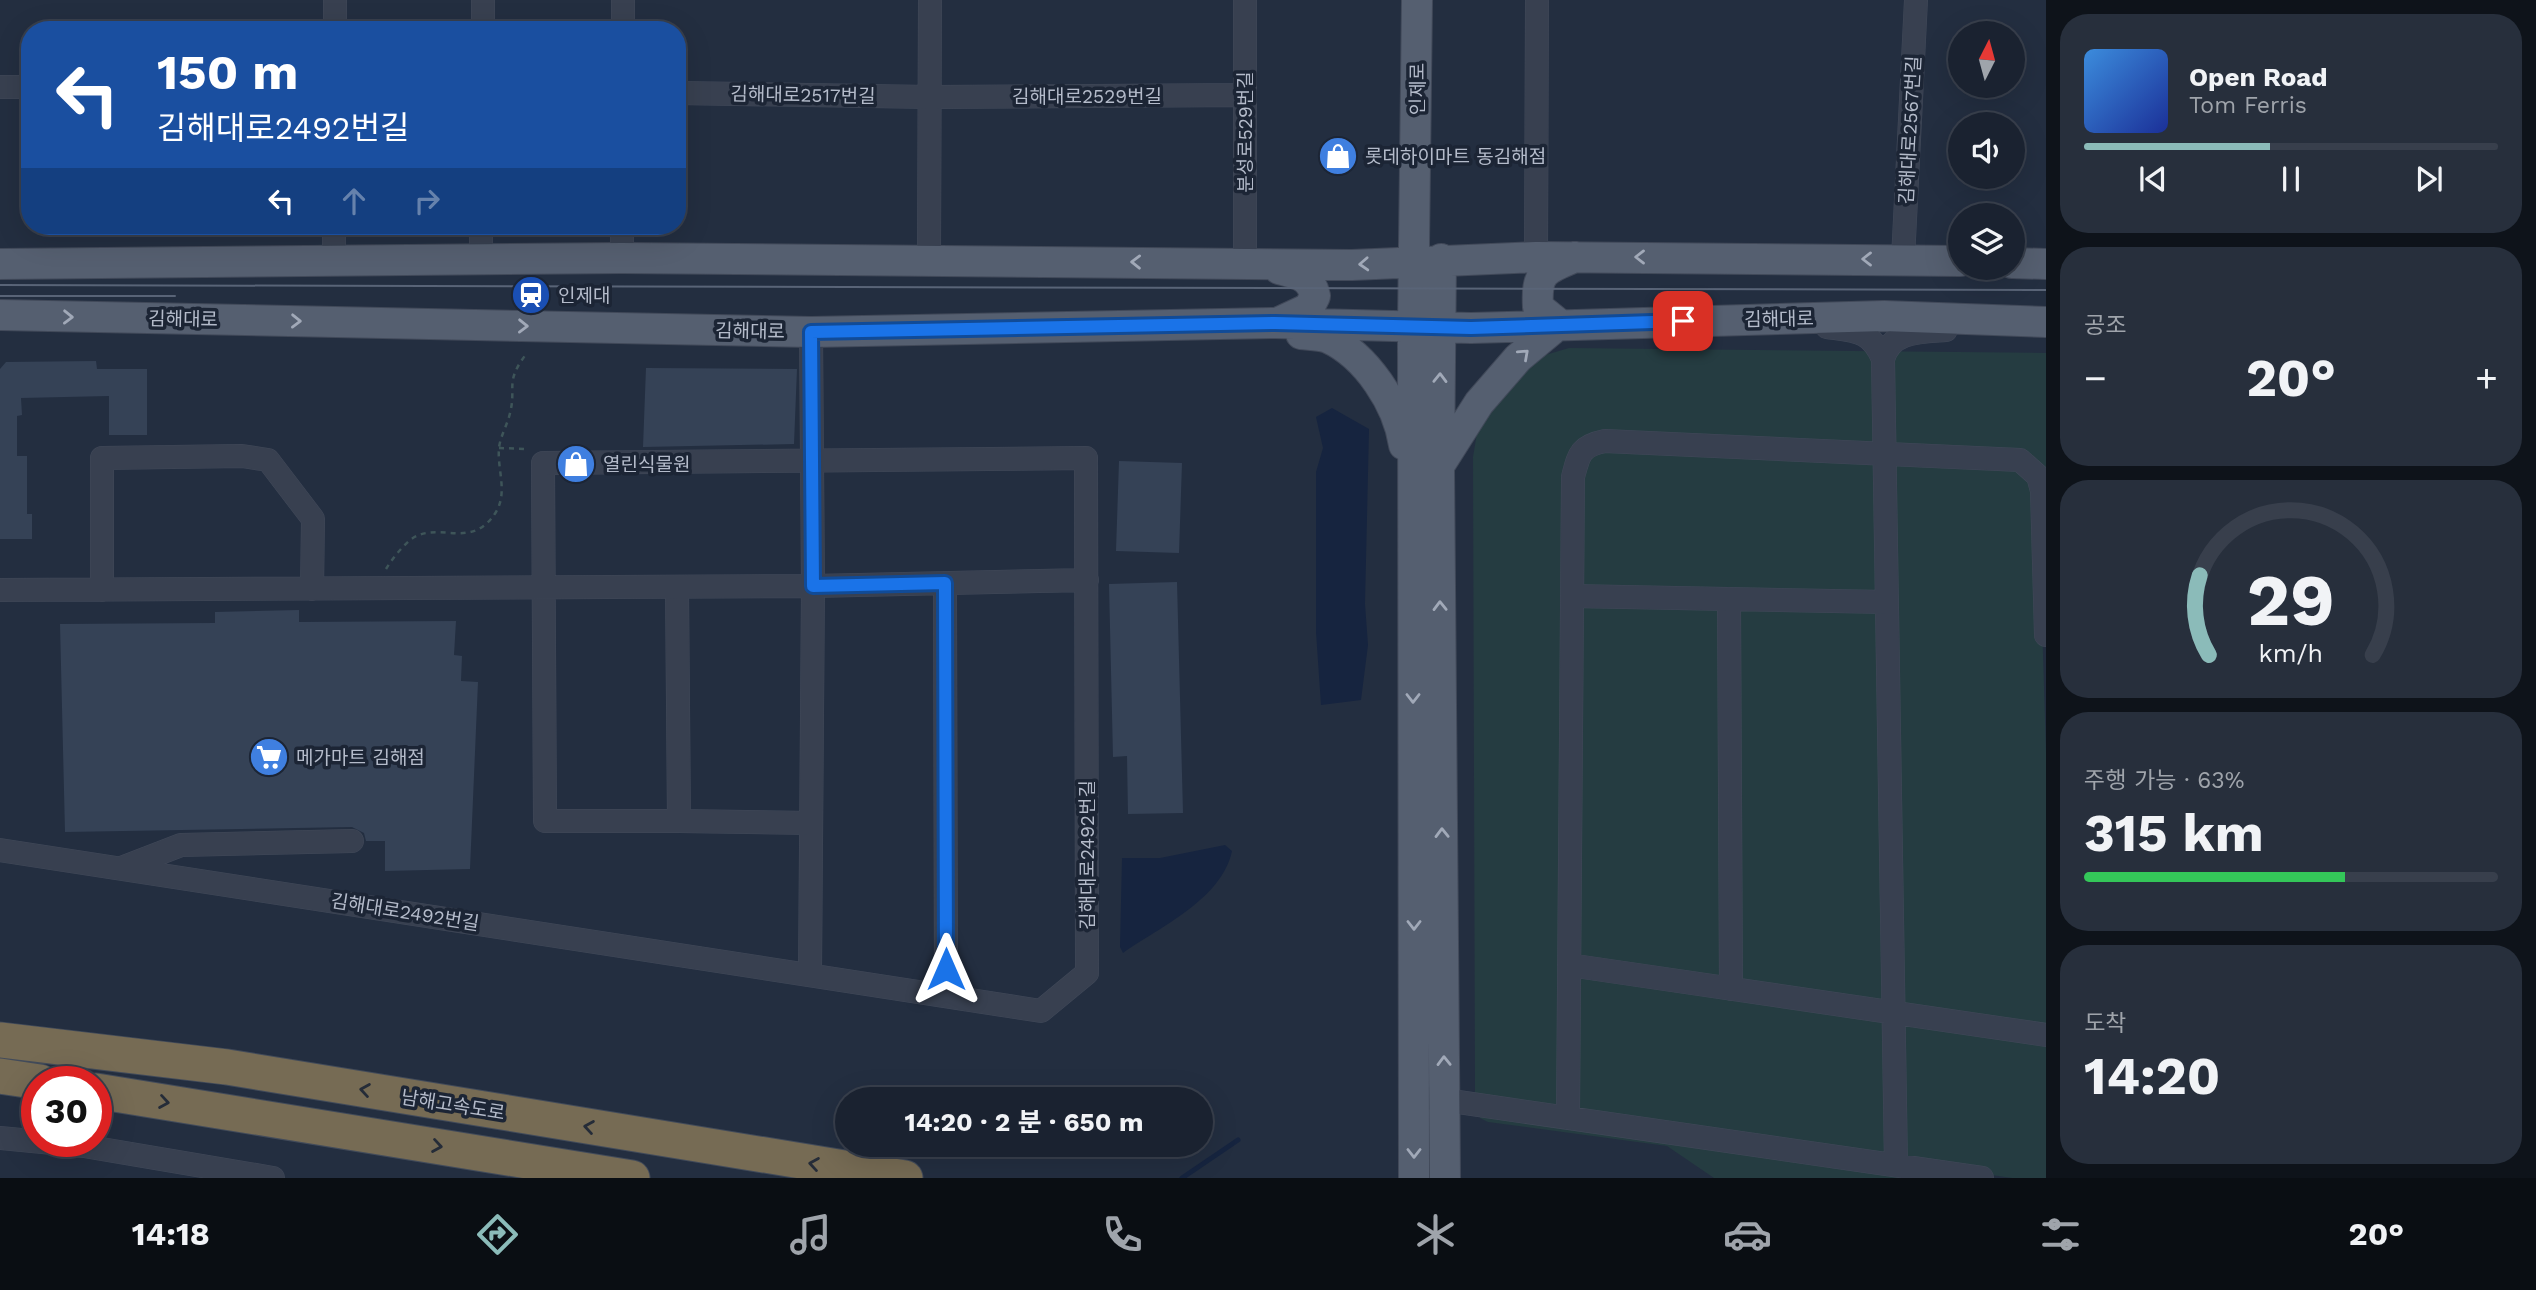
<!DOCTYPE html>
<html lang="ko">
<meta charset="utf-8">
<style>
:root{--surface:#1a2230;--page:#272f3c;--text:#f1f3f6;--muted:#9fa4ab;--line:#383f4c;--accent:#8bbbb9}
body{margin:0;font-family:"Work Sans","Noto Sans KR",sans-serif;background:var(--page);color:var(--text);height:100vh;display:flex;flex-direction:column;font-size:26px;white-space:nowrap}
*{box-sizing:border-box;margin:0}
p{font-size:23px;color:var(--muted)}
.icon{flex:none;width:38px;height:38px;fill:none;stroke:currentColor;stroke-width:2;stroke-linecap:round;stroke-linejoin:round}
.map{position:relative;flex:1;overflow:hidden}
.panel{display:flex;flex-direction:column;gap:14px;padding:14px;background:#0e131a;width:490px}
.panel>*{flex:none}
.guide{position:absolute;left:21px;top:21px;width:665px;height:214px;border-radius:28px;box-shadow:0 7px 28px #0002,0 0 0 2px var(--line);background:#1a4fa0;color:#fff;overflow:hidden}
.needle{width:46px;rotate:6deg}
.tools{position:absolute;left:1948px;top:21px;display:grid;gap:14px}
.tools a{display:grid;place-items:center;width:77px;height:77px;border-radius:50%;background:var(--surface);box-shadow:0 7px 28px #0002,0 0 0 2px var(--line);font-size:35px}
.speed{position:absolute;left:21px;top:1066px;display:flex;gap:14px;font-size:35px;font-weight:700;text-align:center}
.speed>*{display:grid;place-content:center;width:91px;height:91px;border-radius:50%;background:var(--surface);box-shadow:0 7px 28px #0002,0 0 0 2px var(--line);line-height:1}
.speed .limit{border:10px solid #d22;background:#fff;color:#111}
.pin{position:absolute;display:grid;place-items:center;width:60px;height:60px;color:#fff;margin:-30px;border-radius:14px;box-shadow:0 4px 10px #0006}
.me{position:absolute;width:77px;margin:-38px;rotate:0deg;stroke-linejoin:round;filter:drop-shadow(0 0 5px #0008)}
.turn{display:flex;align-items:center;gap:24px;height:147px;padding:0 21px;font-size:32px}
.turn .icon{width:91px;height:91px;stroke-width:2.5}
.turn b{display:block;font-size:49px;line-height:60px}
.lanes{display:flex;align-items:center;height:66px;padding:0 21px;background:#0003;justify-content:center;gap:35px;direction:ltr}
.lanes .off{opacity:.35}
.big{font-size:52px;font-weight:700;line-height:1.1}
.panel .widget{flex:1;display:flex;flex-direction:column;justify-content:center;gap:10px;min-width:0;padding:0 24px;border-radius:28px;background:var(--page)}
.panel .dial{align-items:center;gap:0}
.dial svg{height:182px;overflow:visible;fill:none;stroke:var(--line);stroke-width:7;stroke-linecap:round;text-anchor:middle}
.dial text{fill:var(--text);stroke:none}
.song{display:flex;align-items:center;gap:21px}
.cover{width:84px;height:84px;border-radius:10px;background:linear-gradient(135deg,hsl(210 70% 55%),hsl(230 70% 35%))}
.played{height:7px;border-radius:4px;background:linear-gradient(90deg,var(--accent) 45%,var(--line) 45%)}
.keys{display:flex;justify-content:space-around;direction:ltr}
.heat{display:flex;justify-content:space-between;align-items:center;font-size:38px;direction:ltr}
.charge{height:10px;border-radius:5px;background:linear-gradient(90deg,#34c759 63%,var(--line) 0)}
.trip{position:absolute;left:835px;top:1087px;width:378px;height:70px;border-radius:35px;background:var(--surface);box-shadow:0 7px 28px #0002,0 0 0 2px var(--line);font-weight:700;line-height:70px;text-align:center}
.dock{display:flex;height:112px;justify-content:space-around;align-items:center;background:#0a0e13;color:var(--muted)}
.dock .icon{width:49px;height:49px}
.dock .current{color:var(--accent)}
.dock b{font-size:32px;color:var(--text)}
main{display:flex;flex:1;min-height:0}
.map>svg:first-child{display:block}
.green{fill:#253c41}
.water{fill:#16243f}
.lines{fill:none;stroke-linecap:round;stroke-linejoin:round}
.stream{stroke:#16243f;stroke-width:5}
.building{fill:#354256}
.minor-casing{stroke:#414959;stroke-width:24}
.major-casing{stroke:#414959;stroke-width:32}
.highway-casing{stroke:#424b5a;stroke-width:37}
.path{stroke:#3e5559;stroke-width:2.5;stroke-dasharray:5 5;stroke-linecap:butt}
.minor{stroke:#384050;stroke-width:23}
.major{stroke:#555f70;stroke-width:30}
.highway{stroke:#766b54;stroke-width:35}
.tram{stroke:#596477;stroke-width:2}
.oneway{stroke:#a1a9b8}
.oneway2{stroke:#252c38}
.route-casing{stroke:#114b97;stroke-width:18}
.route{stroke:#1a73e8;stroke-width:12}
.labels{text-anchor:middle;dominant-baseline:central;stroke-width:7;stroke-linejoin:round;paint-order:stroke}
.street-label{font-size:19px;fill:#b4bbca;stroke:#1c2535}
.poi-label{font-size:19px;fill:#b4bbca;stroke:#1c2535;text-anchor:start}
</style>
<main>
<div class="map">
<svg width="2046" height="1178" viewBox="0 0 2046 1178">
<rect width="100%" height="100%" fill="#232e40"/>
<path class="green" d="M1569 348 2046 353V492L2039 524 2046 752V1178H2012L1491 1102 1475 1096 1473 457 1477 433 1491 396 1542 356Z
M1481 1111 1944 1178H1714L1667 1146 1488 1122 1480 1118Z"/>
<path class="water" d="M1332 408 1369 429 1365 604 1368 645 1361 700 1321 705 1316 632V472L1323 448 1316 417Z
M1225 845 1232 851C1222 899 1160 927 1123 953L1120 947 1122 858H1160Z"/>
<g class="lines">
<path class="stream" d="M1182 1178 1238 1140"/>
</g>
<path class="building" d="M96 361 97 369H147V435H109V396L21 398 22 415 17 416V456H27V514H32V539H0V369L6 362Z
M646 368 797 369 794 444 643 447Z
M1119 461 1182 463 1179 553 1116 551Z
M1177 582 1183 813 1128 814 1127 756 1113 757 1109 584Z
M299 610V622L456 621 454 655 462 656 461 681 478 682 470 869 385 871V841H366L364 833 352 827 65 832 60 624 215 623V612Z"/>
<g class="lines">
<g class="minor-casing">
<path id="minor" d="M1245 0V264
M335 30V0
M483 30V0
M623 30V0
M0 87H30
M677 93 930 97 1245 95
M1536 257 1537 0
M622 258V226
M929 259 930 0
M1903 259 1916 0
M481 260V226
M334 262V226
M1827 327C1855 331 1871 330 1883 359
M945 583 946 996
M0 590 813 586 811 332
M102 590V458L242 456 268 460 313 519 312 589
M1572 596 1887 602
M1729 599 1731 989
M679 821 811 823
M0 850 1041 1011 1087 973 1086 458 543 463 545 821H679L677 587
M124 867 181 845 352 841
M1569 965 2046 1035
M810 975 813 586 1087 580
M1431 1098 1982 1178
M1568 1116 1573 477C1579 454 1580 446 1605 441L2020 460 2038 476 2042 491 2046 635
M0 1138 84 1146 273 1178
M1896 1165 1883 359C1891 331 1920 332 1946 330"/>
</g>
<g class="major-casing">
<path id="major" d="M1441 259 1439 467 1445 1178
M2012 263 2046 264
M0 264 622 258 1352 265 1536 257 1960 261
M0 315 811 332 1275 323 1471 328 1884 316 2046 322
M1279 322 1309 308 1315 296C1311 276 1298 274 1279 269
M1301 334C1309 335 1321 335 1328 338 1367 356 1398 404 1404 445
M1439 466 1479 403 1518 358 1559 324 1538 307C1536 272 1544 270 1575 257
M1414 1178 1413 328 1417 0"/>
</g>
<g class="highway-casing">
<path id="highway" d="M0 1040 227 1067 905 1178
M0 1076 40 1082
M96 1091 632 1178"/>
</g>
<path class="path" d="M499 448 527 449
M386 569C392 559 401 548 410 540 438 519 471 552 496 512 508 492 497 469 499 448 500 438 506 427 509 417 518 386 503 384 527 353"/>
<use href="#minor" class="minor"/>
<use href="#major" class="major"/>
<use href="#highway" class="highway"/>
<path class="tram" d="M0 285 2046 290
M0 296H175"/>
</g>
<defs><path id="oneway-chevron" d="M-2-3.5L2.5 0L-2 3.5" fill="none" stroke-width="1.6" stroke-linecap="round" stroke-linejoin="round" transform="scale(1.75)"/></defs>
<g class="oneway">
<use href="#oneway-chevron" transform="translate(1640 257) rotate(-180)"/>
<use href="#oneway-chevron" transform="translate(1867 259) rotate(-180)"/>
<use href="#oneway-chevron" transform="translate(1136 262) rotate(-179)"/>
<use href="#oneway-chevron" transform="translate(1364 264) rotate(177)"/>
<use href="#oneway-chevron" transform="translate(68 317) rotate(1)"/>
<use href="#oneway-chevron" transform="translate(296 321) rotate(1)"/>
<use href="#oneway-chevron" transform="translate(523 326) rotate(1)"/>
<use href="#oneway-chevron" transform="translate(1524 354) rotate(-42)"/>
<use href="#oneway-chevron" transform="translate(1440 378) rotate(-89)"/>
<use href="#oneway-chevron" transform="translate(1440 606) rotate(-91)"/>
<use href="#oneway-chevron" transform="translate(1413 698) rotate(90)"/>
<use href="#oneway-chevron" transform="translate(1442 833) rotate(-91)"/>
<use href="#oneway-chevron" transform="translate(1414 925) rotate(90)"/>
<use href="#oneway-chevron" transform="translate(1444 1061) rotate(-91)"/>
<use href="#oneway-chevron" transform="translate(1414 1153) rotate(90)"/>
</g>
<g class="oneway2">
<use href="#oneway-chevron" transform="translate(365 1090) rotate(-171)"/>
<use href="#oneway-chevron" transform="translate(164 1102) rotate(9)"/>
<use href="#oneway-chevron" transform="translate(589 1127) rotate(-171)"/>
<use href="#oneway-chevron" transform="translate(437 1146) rotate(9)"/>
<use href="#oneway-chevron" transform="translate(814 1164) rotate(-171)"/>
</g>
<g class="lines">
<g class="route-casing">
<path id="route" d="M946 969 945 583 813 586 811 332 1275 323 1471 328 1683 321"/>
</g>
<use href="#route" class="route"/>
</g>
<defs>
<g id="shop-disc" transform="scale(2.0125)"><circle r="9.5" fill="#3f7fe0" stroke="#1c2535"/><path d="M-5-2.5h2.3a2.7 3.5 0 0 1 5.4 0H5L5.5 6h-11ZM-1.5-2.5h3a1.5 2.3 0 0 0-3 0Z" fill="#fff"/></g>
<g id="station-disc" transform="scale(2.0125)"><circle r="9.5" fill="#1a4fb4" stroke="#1c2535"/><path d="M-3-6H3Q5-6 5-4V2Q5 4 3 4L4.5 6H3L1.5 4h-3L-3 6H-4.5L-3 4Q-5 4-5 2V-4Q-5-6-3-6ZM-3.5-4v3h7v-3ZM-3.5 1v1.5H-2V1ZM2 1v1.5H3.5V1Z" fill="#fff"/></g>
<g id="supermarket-disc" transform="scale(2.0125)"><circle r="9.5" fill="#3f7fe0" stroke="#1c2535"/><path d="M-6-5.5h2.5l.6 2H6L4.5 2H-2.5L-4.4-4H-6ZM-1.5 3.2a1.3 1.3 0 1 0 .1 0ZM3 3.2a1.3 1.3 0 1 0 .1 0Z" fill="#fff"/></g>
</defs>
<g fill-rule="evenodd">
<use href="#shop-disc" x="1338" y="156"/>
<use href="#station-disc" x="531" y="295"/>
<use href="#shop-disc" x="576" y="464"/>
<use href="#supermarket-disc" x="269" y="757"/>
</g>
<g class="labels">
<g class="street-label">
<text transform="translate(1417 89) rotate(-90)">인제로</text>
<text transform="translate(803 95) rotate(1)">김해대로2517번길</text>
<text x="1087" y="96">김해대로2529번길</text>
<text transform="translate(1910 130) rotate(-87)">김해대로2567번길</text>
<text transform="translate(1245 132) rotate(-90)">분성로529번길</text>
<text transform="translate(183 319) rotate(1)">김해대로</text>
<text transform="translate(1779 319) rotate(-1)">김해대로</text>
<text transform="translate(750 331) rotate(1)">김해대로</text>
<text transform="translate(1087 855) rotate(-90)">김해대로2492번길</text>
<text transform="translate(405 912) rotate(9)">김해대로2492번길</text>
<text transform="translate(453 1105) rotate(9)">남해고속도로</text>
</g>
<g class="poi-label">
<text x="1365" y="156">롯데하이마트 동김해점</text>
<text x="558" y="295">인제대</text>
<text x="603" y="464">열린식물원</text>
<text x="296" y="757">메가마트 김해점</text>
</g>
</g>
</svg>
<div class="tools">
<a><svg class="needle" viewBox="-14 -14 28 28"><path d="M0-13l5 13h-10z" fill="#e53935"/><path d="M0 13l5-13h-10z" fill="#9fa4ab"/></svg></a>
<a><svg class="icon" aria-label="sound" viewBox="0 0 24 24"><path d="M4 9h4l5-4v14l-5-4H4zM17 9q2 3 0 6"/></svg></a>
<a><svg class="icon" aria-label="layers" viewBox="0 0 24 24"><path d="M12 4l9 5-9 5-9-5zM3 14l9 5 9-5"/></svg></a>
</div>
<div class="speed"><div class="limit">30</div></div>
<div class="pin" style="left:1683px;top:321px;background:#d93025"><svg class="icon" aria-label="arrive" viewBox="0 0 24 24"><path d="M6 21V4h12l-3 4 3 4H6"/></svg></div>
<svg class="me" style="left:946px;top:969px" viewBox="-20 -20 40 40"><path d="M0-17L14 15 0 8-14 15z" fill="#1a73e8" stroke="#fff" stroke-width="4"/></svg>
<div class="trip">14:20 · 2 분 · 650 m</div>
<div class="guide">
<div class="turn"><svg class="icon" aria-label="left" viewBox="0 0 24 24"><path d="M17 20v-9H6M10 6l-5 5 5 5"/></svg><div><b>150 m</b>김해대로2492번길</div></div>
<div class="lanes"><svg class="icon" aria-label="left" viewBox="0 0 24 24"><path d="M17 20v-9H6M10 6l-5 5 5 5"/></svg><svg class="icon off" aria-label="ahead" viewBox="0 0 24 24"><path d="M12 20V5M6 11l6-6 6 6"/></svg><svg class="icon off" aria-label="right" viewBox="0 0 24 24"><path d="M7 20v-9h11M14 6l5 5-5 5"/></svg></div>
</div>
</div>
<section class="panel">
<div class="widget">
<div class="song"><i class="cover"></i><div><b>Open Road</b><p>Tom Ferris</p></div></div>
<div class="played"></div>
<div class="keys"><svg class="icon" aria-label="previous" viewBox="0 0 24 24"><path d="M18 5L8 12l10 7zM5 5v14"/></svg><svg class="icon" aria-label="pause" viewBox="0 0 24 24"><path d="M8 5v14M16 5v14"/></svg><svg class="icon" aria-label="next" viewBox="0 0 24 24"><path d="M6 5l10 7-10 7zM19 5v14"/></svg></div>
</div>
<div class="widget"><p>공조</p>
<div class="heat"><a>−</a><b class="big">20°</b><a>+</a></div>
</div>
<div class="widget dial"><svg viewBox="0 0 100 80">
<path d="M14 69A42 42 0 1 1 86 69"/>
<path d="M14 69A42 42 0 0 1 10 34" stroke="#8bbbb9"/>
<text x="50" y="56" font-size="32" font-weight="700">29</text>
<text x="50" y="72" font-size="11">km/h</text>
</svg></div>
<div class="widget"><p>주행 가능 · 63%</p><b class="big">315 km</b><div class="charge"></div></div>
<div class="widget"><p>도착</p><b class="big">14:20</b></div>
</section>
</main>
<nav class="dock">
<b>14:18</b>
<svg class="icon current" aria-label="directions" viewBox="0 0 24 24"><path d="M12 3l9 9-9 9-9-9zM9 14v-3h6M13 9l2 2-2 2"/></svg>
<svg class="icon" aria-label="music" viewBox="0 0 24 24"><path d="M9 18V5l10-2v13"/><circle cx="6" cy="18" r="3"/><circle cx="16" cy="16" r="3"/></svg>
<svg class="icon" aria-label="phone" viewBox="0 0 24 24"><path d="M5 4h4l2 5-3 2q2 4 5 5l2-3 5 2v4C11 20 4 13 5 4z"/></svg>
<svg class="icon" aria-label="climate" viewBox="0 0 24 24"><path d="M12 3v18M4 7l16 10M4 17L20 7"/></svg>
<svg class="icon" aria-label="car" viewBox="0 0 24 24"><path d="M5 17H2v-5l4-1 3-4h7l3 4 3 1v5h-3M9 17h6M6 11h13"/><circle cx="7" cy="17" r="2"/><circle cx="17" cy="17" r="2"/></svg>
<svg class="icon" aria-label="filters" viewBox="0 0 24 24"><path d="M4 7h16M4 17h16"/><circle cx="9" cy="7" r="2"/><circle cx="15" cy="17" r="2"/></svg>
<b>20°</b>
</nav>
